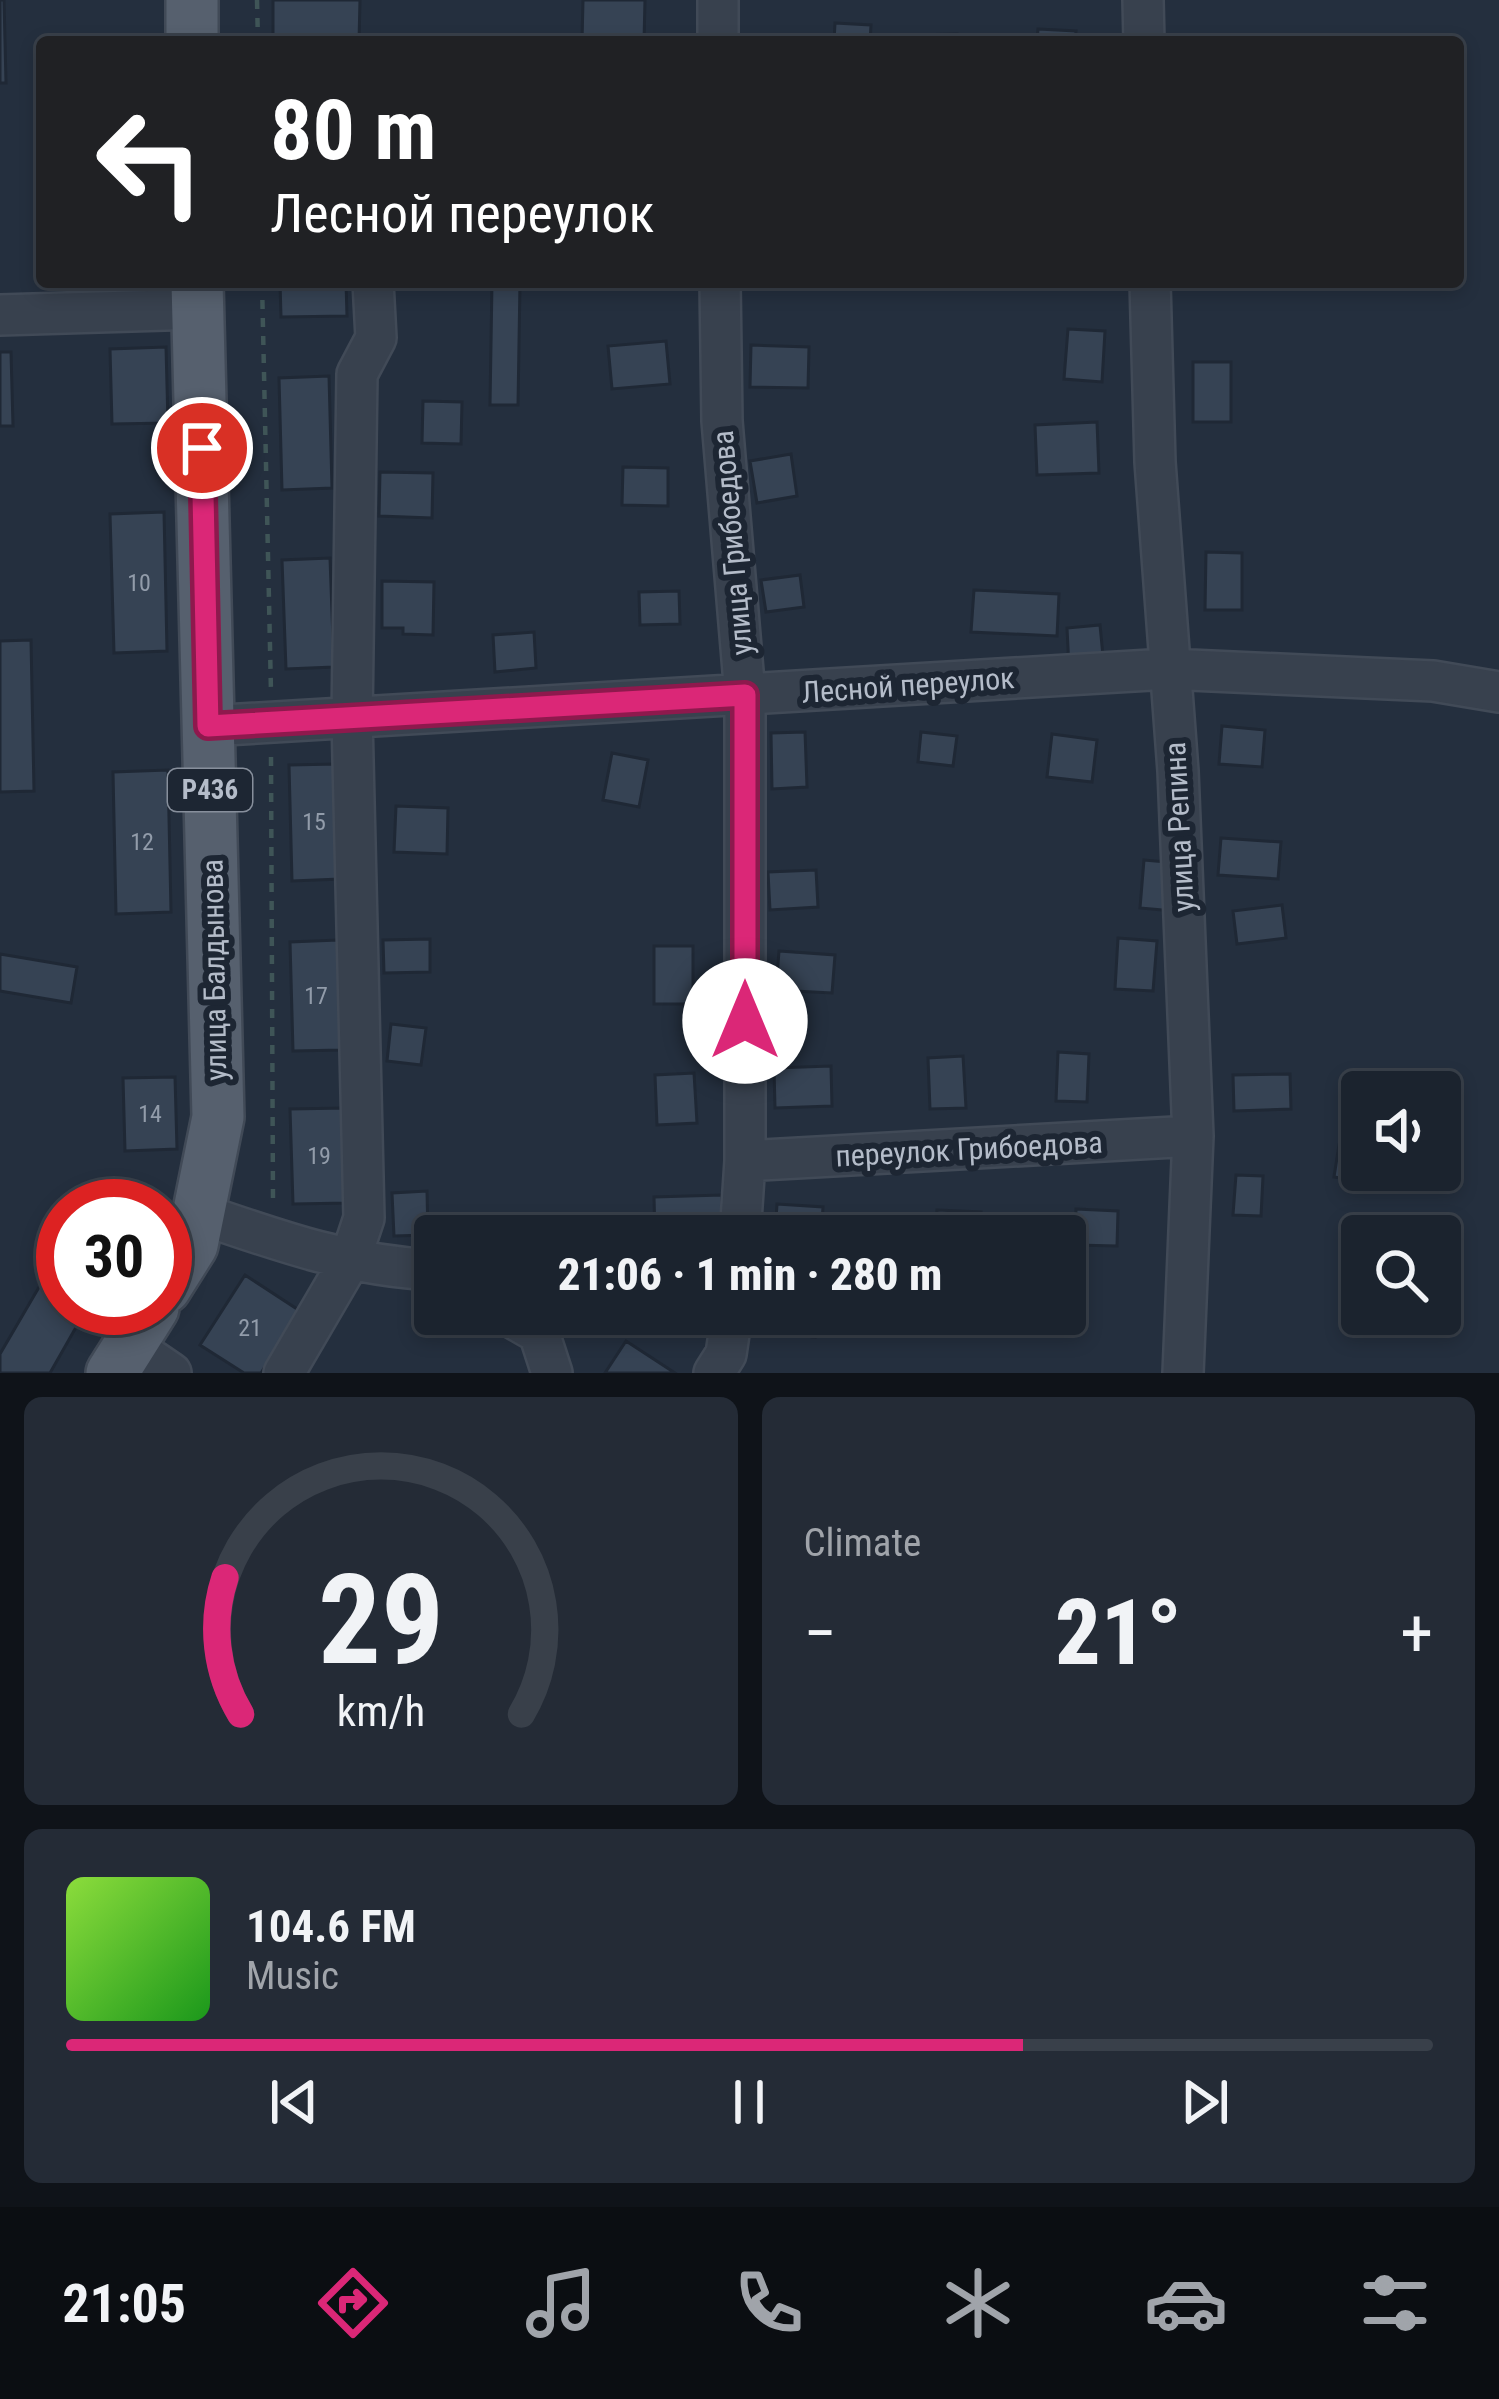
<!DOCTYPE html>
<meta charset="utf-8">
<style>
:root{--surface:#1b232e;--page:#242b36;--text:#f1f3f6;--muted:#a0a4aa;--line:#39404a;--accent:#db2777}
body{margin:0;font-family:"Roboto Condensed",sans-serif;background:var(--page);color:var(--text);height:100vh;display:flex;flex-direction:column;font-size:45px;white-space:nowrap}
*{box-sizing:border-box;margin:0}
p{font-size:39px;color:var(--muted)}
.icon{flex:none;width:66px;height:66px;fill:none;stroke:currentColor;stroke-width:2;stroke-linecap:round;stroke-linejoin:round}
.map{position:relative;height:1373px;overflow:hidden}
.panel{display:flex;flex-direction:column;gap:24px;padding:24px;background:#0f1319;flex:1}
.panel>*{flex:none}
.hud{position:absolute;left:36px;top:36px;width:1428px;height:252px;border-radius:12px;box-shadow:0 6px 18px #0003,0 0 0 3px var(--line);background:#202124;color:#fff;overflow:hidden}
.tools{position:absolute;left:1341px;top:1071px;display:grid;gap:24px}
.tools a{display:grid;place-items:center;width:120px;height:120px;border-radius:12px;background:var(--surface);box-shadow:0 6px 18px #0003,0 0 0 3px var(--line);font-size:60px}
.speed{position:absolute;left:36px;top:1179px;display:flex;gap:24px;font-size:60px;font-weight:700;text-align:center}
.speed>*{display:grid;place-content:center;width:156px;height:156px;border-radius:50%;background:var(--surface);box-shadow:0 6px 18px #0003,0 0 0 3px var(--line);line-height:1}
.speed .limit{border:18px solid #d22;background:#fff;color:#111}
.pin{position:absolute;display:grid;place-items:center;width:102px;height:102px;color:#fff;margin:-51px;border:6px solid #fff;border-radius:50%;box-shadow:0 3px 12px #0007}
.me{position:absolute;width:132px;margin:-66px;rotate:0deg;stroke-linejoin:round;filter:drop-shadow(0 0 9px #0008)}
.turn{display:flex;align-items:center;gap:42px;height:252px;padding:0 36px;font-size:54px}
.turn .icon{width:156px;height:156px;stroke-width:2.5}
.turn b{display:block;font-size:84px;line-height:102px}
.big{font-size:90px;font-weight:800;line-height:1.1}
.panel .card{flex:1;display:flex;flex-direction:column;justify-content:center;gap:18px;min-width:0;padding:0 42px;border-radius:18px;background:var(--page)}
.panel .dial{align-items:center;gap:0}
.dial svg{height:312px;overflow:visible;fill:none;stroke:var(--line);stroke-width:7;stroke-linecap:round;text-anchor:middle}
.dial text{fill:var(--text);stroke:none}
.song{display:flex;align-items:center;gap:36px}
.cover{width:144px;height:144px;border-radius:18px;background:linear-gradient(135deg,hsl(90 70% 55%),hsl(120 70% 35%))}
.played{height:12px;border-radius:6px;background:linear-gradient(90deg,var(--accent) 70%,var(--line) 70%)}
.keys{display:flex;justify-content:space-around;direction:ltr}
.heat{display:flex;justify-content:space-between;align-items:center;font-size:66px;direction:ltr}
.panel .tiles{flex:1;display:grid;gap:24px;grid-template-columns:1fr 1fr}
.card:last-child{grid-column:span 2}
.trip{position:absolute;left:414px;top:1215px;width:672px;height:120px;border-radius:12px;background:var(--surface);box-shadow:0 6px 18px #0003,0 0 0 3px var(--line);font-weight:800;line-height:120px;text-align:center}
.tab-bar{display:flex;height:192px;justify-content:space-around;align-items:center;background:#0b0e12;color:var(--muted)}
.tab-bar .icon{width:84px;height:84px}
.tab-bar .on{color:var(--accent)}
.tab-bar b{font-size:54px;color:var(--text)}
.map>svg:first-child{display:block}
.building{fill:#364354;stroke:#1f2835;stroke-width:3}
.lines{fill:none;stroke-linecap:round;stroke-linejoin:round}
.minor-casing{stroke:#414a57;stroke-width:44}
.major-casing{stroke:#414a57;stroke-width:56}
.path{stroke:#3f5557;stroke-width:4.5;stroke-dasharray:9 9;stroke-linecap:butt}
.minor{stroke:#38414e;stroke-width:39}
.major{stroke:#56606e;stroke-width:51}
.route-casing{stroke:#8e194d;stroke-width:30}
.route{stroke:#db2777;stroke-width:21}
.labels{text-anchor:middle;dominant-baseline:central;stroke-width:12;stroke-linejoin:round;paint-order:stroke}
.number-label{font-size:24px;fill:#929caa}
.shield{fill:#1d2633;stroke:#878f9c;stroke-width:3}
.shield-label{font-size:27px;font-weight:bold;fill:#b4bcc9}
.street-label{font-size:30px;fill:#b4bcc9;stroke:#1d2633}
</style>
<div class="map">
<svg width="1499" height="1373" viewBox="0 0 1499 1373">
<rect width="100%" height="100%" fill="#242f3e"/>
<path class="building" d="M0 0H4L6 83H0Z
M273 0H360L359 42H273Z
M583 0H645L644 42H582Z
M835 23 871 25 870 42H834Z
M1038 29 1076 31 1075 42H1037Z
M957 34V42H913V35Z
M280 282H346L347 316 281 317Z
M492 282H520L518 405H490Z
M1068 329 1105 331 1102 382 1064 379Z
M666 341 670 384 612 389 608 346Z
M751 345 809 347 808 388 750 387Z
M166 347 168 423 112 424 110 349Z
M0 352H11L13 426H0Z
M1193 362H1231V422H1193Z
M329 376 332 488 282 490 279 378Z
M423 401 462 402 461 444 422 443Z
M1097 422 1099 473 1037 475 1035 425Z
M791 454 797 496 757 503 750 461Z
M623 467 668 468V506L622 505Z
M380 472 433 473 432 518 379 516Z
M164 512 167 651 114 653 110 514Z
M1206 552 1242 553V610H1205Z
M330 558 334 667 286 669 282 560Z
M800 575 804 607 766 612 761 580Z
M382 581 434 582 433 635 403 634V628H382Z
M974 590 1059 594 1057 636 971 632Z
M679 591 680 624 640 625 639 592Z
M1100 625 1104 666 1069 668 1067 628Z
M534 632 536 668 495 672 493 635Z
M31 640 34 791 0 792V641Z
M1222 726 1265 730 1262 767 1219 764Z
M805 732 807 787 772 789 771 733Z
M921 732 957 736 953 766 918 762Z
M1052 734 1097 740 1092 782 1047 777Z
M612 753 648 760 639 807 603 800Z
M337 764 340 879 292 881 289 765Z
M168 770 171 912 116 914 113 772Z
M396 806 448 808 447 854 394 852Z
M1221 838 1281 842 1278 879 1218 875Z
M1144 860 1178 863 1174 911 1140 908Z
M816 870 818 907 770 910 768 872Z
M1282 905 1286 938 1237 944 1233 911Z
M1118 938 1157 941 1153 991 1115 989Z
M430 939V972L384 973 383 940Z
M338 940 341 1050 293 1051 290 942Z
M654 946H693V1004H654Z
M779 951 835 955 832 993 776 990Z
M0 954 77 967 71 1003 0 991Z
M391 1024 426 1028 421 1065 387 1061Z
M1058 1052 1089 1054 1087 1102 1056 1101Z
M963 1056 966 1108 930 1109 928 1058Z
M831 1066 832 1106 775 1108 774 1068Z
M694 1073 697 1123 657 1125 655 1075Z
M1290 1074 1291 1109 1234 1111 1233 1075Z
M175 1077 177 1149 125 1151 123 1078Z
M345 1108 348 1203 293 1204 290 1109Z
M1339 1145 1362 1148V1170H1368L1367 1182 1334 1177Z
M1236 1175 1263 1176 1261 1216 1233 1215Z
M427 1191 428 1235 394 1236 392 1193Z
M722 1195 723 1236H655L654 1197Z
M777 1204 823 1207 821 1236H775Z
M1076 1209 1118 1211 1117 1246 1075 1245Z
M937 1210 981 1212 979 1236H935Z
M245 1275 300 1311 261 1373H244L200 1345Z
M42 1282 63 1295V1308H87L50 1373H0V1354Z
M770 1314H817L815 1337 768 1332Z
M626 1341 675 1373H605Z"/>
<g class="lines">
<g class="minor-casing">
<path id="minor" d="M718 0V42
M1143 0 1144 42
M720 282 722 421 745 695V1161L740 1236
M1150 282 1155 462 1178 771 1193 1136 1183 1373
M0 315 198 309
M208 726 1168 669 1433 681 1499 692
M745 1161 1193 1136
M198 1213C279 1241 349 1266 435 1270
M506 1314 539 1333 552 1373
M130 1345 171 1373
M284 1373 350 1260 364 1218 352 718 357 374 376 338 373 282
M714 1373 726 1354 732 1314"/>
</g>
<g class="major-casing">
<path id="major" d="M192 0V42
M165 1288 192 1245 218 1117 197 282
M112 1373 153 1308"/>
</g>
<path class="path" d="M257 0 258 42
M262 282 271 692
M271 757 273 1202"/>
<use href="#minor" class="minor"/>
<use href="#major" class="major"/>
</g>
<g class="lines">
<g class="route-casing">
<path id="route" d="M202 448 208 726 745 695V1021"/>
</g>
<use href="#route" class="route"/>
</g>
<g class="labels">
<g class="number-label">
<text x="139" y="583">10</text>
<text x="314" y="822">15</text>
<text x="142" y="842">12</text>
<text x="316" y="996">17</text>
<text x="150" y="1114">14</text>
<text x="319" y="1156">19</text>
<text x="250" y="1328">21</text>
</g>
<rect class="shield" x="168" y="769" width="84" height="42" rx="9"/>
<g class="shield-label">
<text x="210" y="790">P436</text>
</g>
<g class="street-label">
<text transform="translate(732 543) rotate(-95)">улица Грибоедова</text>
<text transform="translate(908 685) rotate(-4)">Лесной переулок</text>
<text transform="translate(1179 827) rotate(-93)">улица Репина</text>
<text transform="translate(214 970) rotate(-91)">улица Балдынова</text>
<text transform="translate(969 1149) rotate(-3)">переулок Грибоедова</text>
</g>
</g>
</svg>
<div class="tools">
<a><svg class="icon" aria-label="sound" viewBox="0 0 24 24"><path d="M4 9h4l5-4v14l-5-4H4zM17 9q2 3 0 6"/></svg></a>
<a><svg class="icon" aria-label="search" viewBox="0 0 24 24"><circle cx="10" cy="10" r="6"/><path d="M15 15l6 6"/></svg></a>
</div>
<div class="speed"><div class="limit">30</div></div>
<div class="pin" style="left:202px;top:448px;background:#d93025"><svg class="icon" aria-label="arrive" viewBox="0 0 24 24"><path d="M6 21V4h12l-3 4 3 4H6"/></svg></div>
<svg class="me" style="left:745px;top:1021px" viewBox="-20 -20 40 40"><circle r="19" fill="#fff"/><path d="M0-13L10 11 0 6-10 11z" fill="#db2777"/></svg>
<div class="trip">21:06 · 1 min · 280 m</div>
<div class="hud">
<div class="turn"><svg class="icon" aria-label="left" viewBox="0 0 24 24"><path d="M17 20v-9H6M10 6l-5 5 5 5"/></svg><div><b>80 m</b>Лесной переулок</div></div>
</div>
</div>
<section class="panel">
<div class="tiles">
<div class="card dial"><svg viewBox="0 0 100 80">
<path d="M14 69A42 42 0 1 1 86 69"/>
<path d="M14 69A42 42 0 0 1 10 34" stroke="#db2777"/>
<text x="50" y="56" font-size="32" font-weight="700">29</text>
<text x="50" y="72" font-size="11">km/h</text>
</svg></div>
<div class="card"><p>Climate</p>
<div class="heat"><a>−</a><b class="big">21°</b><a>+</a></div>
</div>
<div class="card">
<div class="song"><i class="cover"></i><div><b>104.6 FM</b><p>Music</p></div></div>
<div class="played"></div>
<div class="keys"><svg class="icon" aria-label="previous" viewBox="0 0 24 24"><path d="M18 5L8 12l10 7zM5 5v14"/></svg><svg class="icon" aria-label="pause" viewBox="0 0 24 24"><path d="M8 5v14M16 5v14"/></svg><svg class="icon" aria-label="next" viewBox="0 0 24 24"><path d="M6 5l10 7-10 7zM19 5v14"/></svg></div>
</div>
</div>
</section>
<nav class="tab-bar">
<b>21:05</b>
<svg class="icon on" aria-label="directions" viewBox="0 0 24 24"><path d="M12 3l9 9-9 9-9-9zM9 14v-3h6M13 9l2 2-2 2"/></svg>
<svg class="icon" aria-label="music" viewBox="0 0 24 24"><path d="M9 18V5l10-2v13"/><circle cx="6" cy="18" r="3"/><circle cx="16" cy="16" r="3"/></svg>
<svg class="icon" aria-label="phone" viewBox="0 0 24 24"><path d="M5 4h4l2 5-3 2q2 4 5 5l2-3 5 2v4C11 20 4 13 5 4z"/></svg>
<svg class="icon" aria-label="climate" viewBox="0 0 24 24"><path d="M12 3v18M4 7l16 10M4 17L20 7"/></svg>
<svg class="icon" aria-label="car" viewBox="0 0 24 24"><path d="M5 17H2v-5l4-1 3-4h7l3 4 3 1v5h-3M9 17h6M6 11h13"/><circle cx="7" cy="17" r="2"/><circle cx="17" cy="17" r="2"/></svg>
<svg class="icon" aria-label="filters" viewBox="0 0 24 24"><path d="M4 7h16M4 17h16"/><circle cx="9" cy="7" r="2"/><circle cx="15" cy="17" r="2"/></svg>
</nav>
